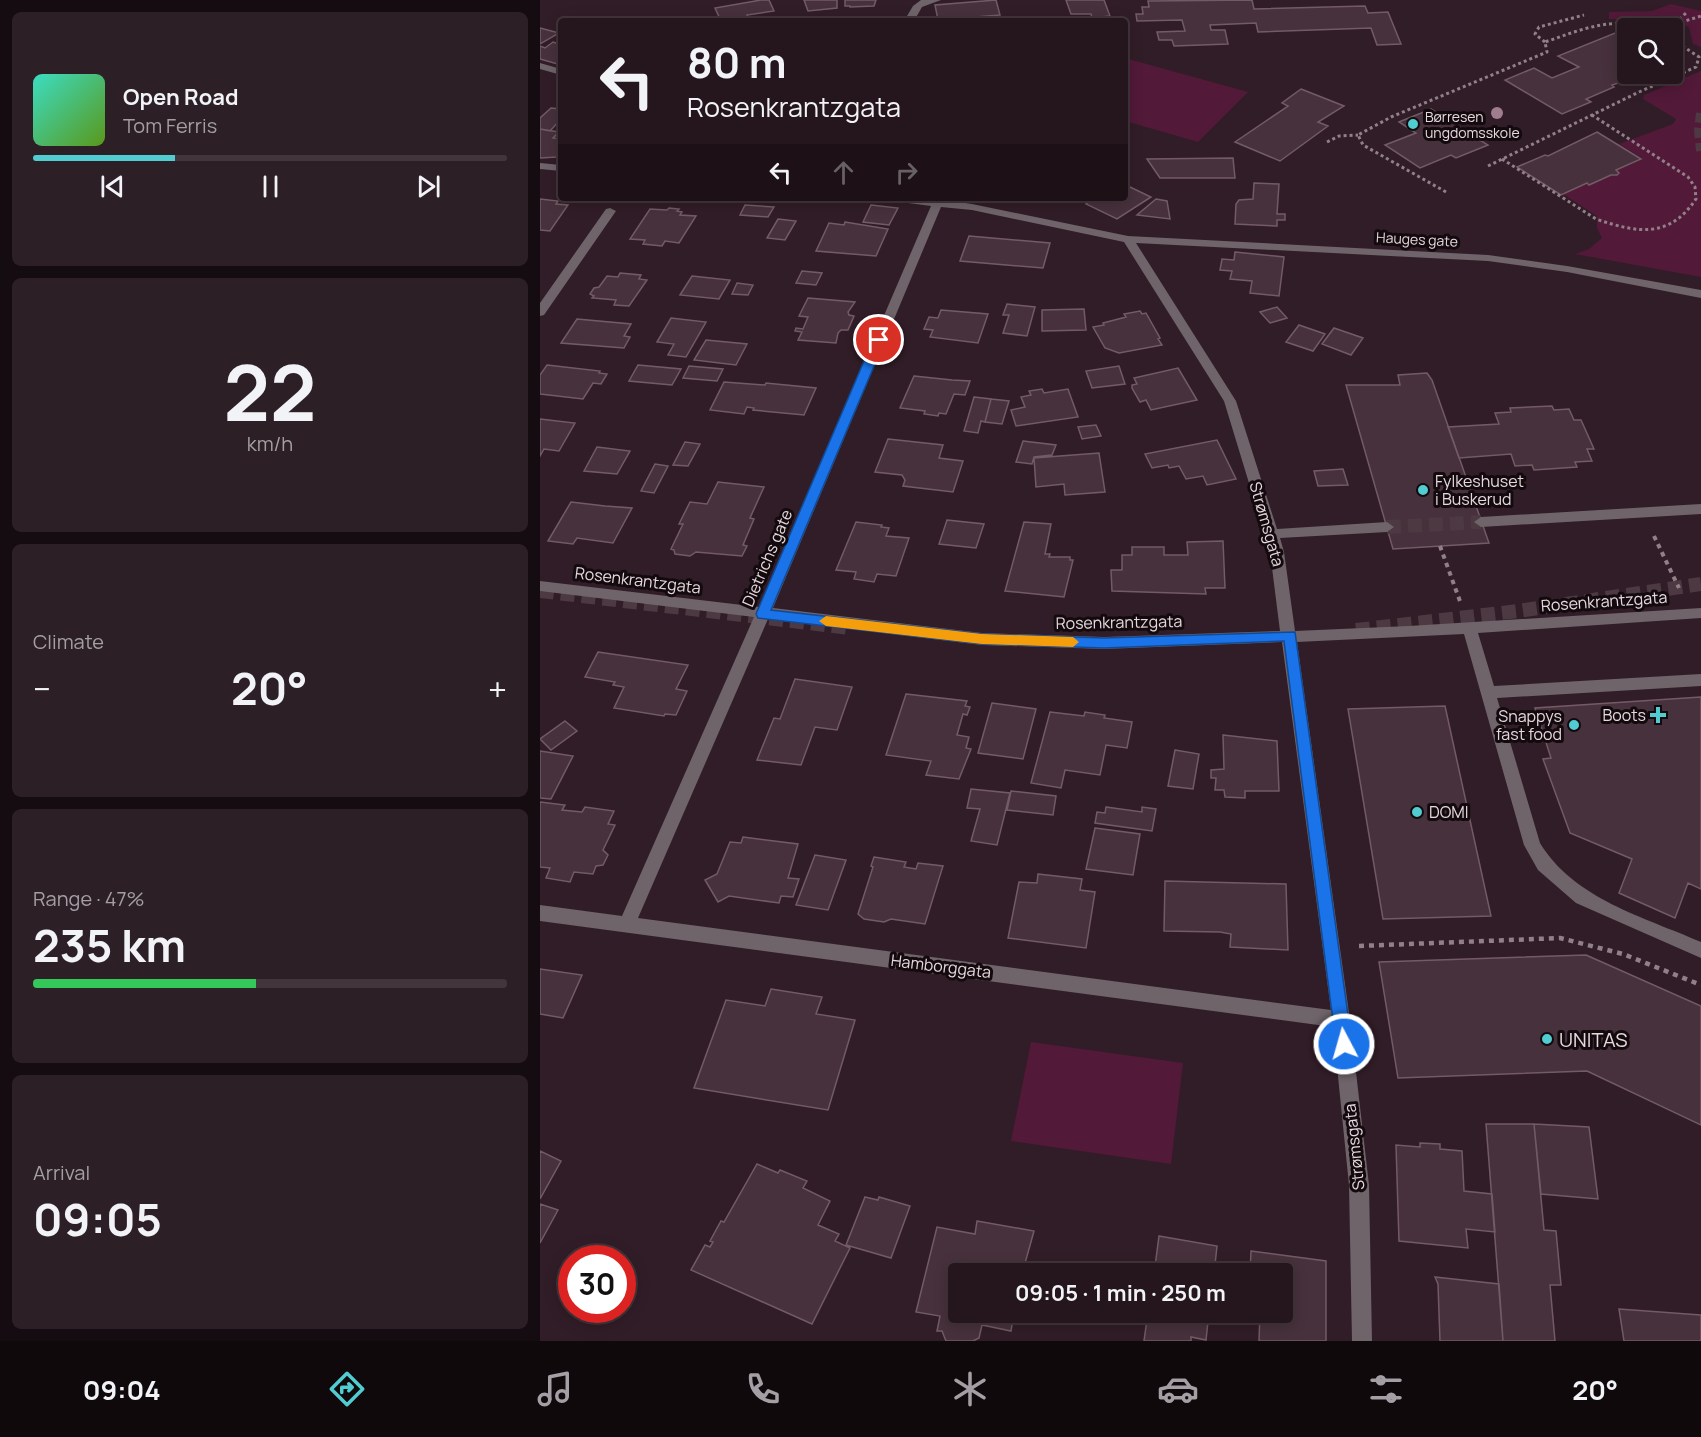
<!DOCTYPE html>
<meta charset="utf-8">
<style>
:root{--surface:#25161d;--page:#2d1f26;--text:#f1f3f6;--muted:#a39fa4;--line:#42353b;--accent:#51ccd1}
body{margin:0;font-family:Manrope,sans-serif;background:var(--page);color:var(--text);height:100vh;display:flex;flex-direction:column;font-size:22px;white-space:nowrap}
*{box-sizing:border-box;margin:0}
p{font-size:20px;color:var(--muted)}
.icon{flex:none;width:33px;height:33px;fill:none;stroke:currentColor;stroke-width:2;stroke-linecap:round;stroke-linejoin:round}
.map{position:relative;flex:1;overflow:hidden}
.drawer{display:flex;flex-direction:column;gap:12px;padding:12px;background:#140c10;width:540px}
.drawer>*{flex:none}
.hud{position:absolute;left:18px;top:18px;width:570px;height:183px;border-radius:6px;box-shadow:0 3px 15px #0003,0 0 0 2px var(--line);background:#25161d;color:var(--text);overflow:hidden}
.tools{position:absolute;left:1077px;top:18px;display:grid;gap:12px}
.tools a{display:grid;place-items:center;width:66px;height:66px;border-radius:6px;background:var(--surface);box-shadow:0 3px 15px #0003,0 0 0 2px var(--line);font-size:30px}
.speed{position:absolute;left:18px;top:1245px;display:flex;gap:12px;font-size:30px;font-weight:700;text-align:center}
.speed>*{display:grid;place-content:center;width:78px;height:78px;border-radius:50%;background:var(--surface);box-shadow:0 3px 15px #0003,0 0 0 2px var(--line);line-height:1}
.speed .limit{border:9px solid #d22;background:#fff;color:#111}
.pin{position:absolute;display:grid;place-items:center;width:51px;height:51px;color:#fff;margin:-26px;border:3px solid #fff;border-radius:50%;box-shadow:0 2px 6px #0007}
.me{position:absolute;width:66px;margin:-33px;rotate:354deg;stroke-linejoin:round;filter:drop-shadow(0 0 4px #0008)}
.turn{display:flex;align-items:center;gap:21px;height:126px;padding:0 30px;font-size:27px}
.turn .icon{width:78px;height:78px;stroke-width:2.5}
.turn b{display:block;font-size:42px;line-height:51px}
.lanes{display:flex;align-items:center;height:57px;padding:0 30px;background:#0003;justify-content:center;gap:30px;direction:ltr}
.lanes .off{opacity:.35}
.big{font-size:45px;font-weight:700;line-height:1.1}
.drawer .card{flex:1;display:flex;flex-direction:column;justify-content:center;gap:9px;min-width:0;padding:0 21px;border-radius:9px;background:var(--page)}
.drawer .dial{align-items:center;gap:0}
.dial b{font-size:78px;line-height:1}
.song{display:flex;align-items:center;gap:18px}
.cover{width:72px;height:72px;border-radius:9px;background:linear-gradient(135deg,hsl(170 70% 55%),hsl(90 70% 35%))}
.played{height:6px;border-radius:3px;background:linear-gradient(90deg,var(--accent) 30%,var(--line) 30%)}
.keys{display:flex;justify-content:space-around;direction:ltr}
.heat{display:flex;justify-content:space-between;align-items:center;font-size:33px;direction:ltr}
.charge{height:9px;border-radius:4px;background:linear-gradient(90deg,#34c759 47%,var(--line) 0)}
.trip{position:absolute;left:408px;top:1263px;width:345px;height:60px;border-radius:6px;background:var(--surface);box-shadow:0 3px 15px #0003,0 0 0 2px var(--line);font-weight:700;line-height:60px;text-align:center}
.tab-bar{display:flex;height:96px;justify-content:space-around;align-items:center;background:#0f090c;color:var(--muted)}
.tab-bar .icon{width:42px;height:42px}
.tab-bar .selected{color:var(--accent)}
.tab-bar b{font-size:27px;color:var(--text)}
main{display:flex;flex:1;min-height:0}
.map>svg:first-child{display:block}
.green{fill:#521939}
.building{fill:#47313c;stroke:#735b66;stroke-width:1.5}
.lines{fill:none;stroke-linecap:round;stroke-linejoin:round}
.minor-tunnel{stroke:#4c3942;stroke-width:14;stroke-dasharray:14 7;stroke-linecap:butt}
.major-tunnel-far1{stroke:#4c3942;stroke-width:10;stroke-dasharray:10 5;stroke-linecap:butt}
.major-tunnel{stroke:#4c3942;stroke-width:14;stroke-dasharray:14 7;stroke-linecap:butt}
.path-far2{stroke:#918088;stroke-width:3;stroke-dasharray:3 3;stroke-linecap:butt}
.path-far1{stroke:#918088;stroke-width:4;stroke-dasharray:4.5 4.5;stroke-linecap:butt}
.path{stroke:#918088;stroke-width:4.5;stroke-dasharray:5 5;stroke-linecap:butt}
.minor{fill:#6f6469;fill-rule:evenodd}
.tree{fill:#a07d8d}
.route{fill:#1a73e8;stroke:#114b97;stroke-width:1.5}
.slow{fill:#f59e0b}
.poi-dot{fill:#51ccd1;stroke:#130a0e;stroke-width:2}
.labels{text-anchor:middle;dominant-baseline:central;stroke-width:6;stroke-linejoin:round;paint-order:stroke}
.far-poi-label{font-size:14px;fill:#e6d8de;stroke:#130a0e;text-anchor:start}
.far-street-label{font-size:14px;fill:#e6d8de;stroke:#130a0e}
.poi-label{font-size:16px;fill:#e6d8de;stroke:#130a0e;text-anchor:start}
.street-label{font-size:16px;fill:#e6d8de;stroke:#130a0e}
.near-poi-label{font-size:20px;fill:#e6d8de;stroke:#130a0e;text-anchor:start}
</style>
<main>
<section class="drawer">
<div class="card">
<div class="song"><i class="cover"></i><div><b>Open Road</b><p>Tom Ferris</p></div></div>
<div class="played"></div>
<div class="keys"><svg class="icon" aria-label="previous" viewBox="0 0 24 24"><path d="M18 5L8 12l10 7zM5 5v14"/></svg><svg class="icon" aria-label="pause" viewBox="0 0 24 24"><path d="M8 5v14M16 5v14"/></svg><svg class="icon" aria-label="next" viewBox="0 0 24 24"><path d="M6 5l10 7-10 7zM19 5v14"/></svg></div>
</div>
<div class="card dial"><b>22</b><p>km/h</p></div>
<div class="card"><p>Climate</p>
<div class="heat"><a>−</a><b class="big">20°</b><a>+</a></div>
</div>
<div class="card"><p>Range · 47%</p><b class="big">235 km</b><div class="charge"></div></div>
<div class="card"><p>Arrival</p><b class="big">09:05</b></div>
</section>
<div class="map">
<svg width="1161" height="1341" viewBox="0 0 1161 1341">
<rect width="100%" height="100%" fill="#311d27"/>
<path class="green" d="M1131 4 1161 11V47L1153 44 1149 27 1129 21 1069 19V12L1112 11Z
M585 58 708 92 658 142 585 121Z
M1161 71V277L1035 254 1049 249 1062 238 1057 228V216L1023 194 1047 183 1049 185 1071 175H1077L1079 173 1076 170 1102 158 1079 144 1133 124 1136 119 1103 99 1104 95Z
M491 1042 643 1063 631 1164 471 1141Z"/>
<path class="building" d="M221 0H229L234 11 207 15 209 19 181 21 175 8Z
M264 0H297V8L268 11Z
M305 0H336L334 6 310 7V6H305Z
M456 0 460 15 398 20 395 5Z
M526 0H564L570 16 552 18 551 14H531Z
M712 0 714 9 825 6 828 13 848 12 861 44 837 45 831 28 718 32 716 23 670 25 671 30H685L688 44 634 46 632 40H619L617 32 645 31 642 20 597 21 596 14H603L602 7H609L608 1Z
M0 28 19 33 0 44Z
M1085 29 1088 31V74H1107L1082 84 1078 83 1072 85 1074 87 1046 99 1051 102 1022 114 965 80 994 68 1012 78 1039 67 1018 56Z
M13 42 21 45V65L0 59V46L5 48Z
M761 89 804 106 778 122 788 126 740 161 695 142 748 106 742 103Z
M11 108 21 109V119L10 131 0 129V118Z
M891 109 948 145 916 158 911 155 880 168 845 145 876 133 859 122Z
M0 129 19 132 13 138 21 139 17 147 21 148V152L17 157 0 158Z
M1057 132 1101 159 1076 170 1079 173 1077 175H1071L1049 185 1047 183 1021 195 977 167 1005 155 1008 156Z
M693 158 695 178H620L607 159Z
M714 183 739 184 737 214H745V220H737V226L695 224 696 204 699 200 713 199Z
M590 187 611 197 577 219 546 204 555 198H585V190Z
M0 199 18 201 16 204 28 205 10 231 0 230Z
M616 199 627 201 630 219 597 215Z
M205 205 234 207 228 217 200 215Z
M331 205 358 208 349 225 323 222Z
M129 208 139 209 137 211 142 212 140 215 156 216 139 243 125 241 122 246 103 244 105 240 90 239 110 209 127 210Z
M238 219 256 221 245 240 227 238Z
M305 222 348 229 336 256 276 251 289 223 304 225Z
M429 236 510 243 503 268 420 261Z
M695 252 744 257 739 296 710 293 712 281 690 279 692 271 680 270 682 259 694 260Z
M262 271 282 273 276 285 256 283Z
M80 273 101 275 99 279 107 280 89 306 74 305 76 300 52 298 54 296 50 294 54 288 59 287 67 276 78 277Z
M152 276 190 280 179 299 140 295Z
M197 283 213 285 208 295 192 294Z
M268 298 315 302 308 312 309 315 314 316 308 330H301L298 333 296 343 258 340 262 332 255 331 256 328 263 329 268 317 259 316Z
M467 304 495 307 487 336 463 333 469 315H463Z
M737 307 747 318 730 323 720 312Z
M544 309 546 330 502 331V310Z
M401 310 448 314 438 343 390 337 393 330 384 329 389 317 398 318Z
M600 311 602 314 606 313 620 338 618 339 622 345 579 353 565 348 553 327 564 325 563 323 586 317 584 314Z
M131 318 166 322 146 357 128 355 134 344 117 342Z
M37 319 91 324 84 336 90 337 84 348 21 343Z
M759 325 785 334 773 351 746 342Z
M794 328 823 338 811 355 782 344Z
M166 340 207 344 196 365 154 360Z
M7 365 60 371 59 373 67 374 61 384 53 383 43 399 0 394V375Z
M98 365 141 369 132 385 89 381Z
M149 366 183 369 177 381 143 378Z
M579 366 585 384 552 388 546 371Z
M638 368 657 400 611 410 606 400 600 402 592 388V385L597 384 594 378Z
M887 373 892 380 949 543 853 549 806 385H860L858 375Z
M374 376 412 380 430 381 425 395 414 394 406 414 399 413 398 416 384 414 385 411 360 408Z
M184 382 225 385 226 383 276 388 264 415 213 410 214 408 207 407 204 414 170 410Z
M502 389 504 393 528 389 538 417 476 426 471 410 485 407 481 397 491 395 489 391Z
M434 397 451 399 445 422 441 421 438 433 424 431Z
M451 399 469 401 462 424 445 422Z
M1012 406 1014 410 1029 409 1034 420H1041L1054 449H1047L1052 461 1035 462 1037 467 994 470 992 465 975 466 971 454 919 458 908 427 959 424 955 413 971 412 970 408Z
M0 419 35 423 19 451 4 449 0 456Z
M556 425 561 436 542 439 538 427Z
M348 439 403 445 399 458 423 461 413 492 363 486 365 480 362 475 335 472Z
M677 440 696 479 667 485 663 476 646 479 639 466 629 468 628 465 612 468 605 454Z
M483 441 516 445 512 455 494 457 492 464 476 462Z
M145 442 160 444 148 466 133 465Z
M57 447 90 451 77 474 44 471Z
M559 453 565 492 525 495 524 484 496 487 494 458Z
M115 464 128 466 114 493 101 491Z
M803 469 808 485 778 486 774 471Z
M178 482 224 487 210 518 214 519 203 545 207 546 202 556 156 552 150 556 135 554 134 550 131 549 143 524H139L150 502 167 504Z
M31 502 65 506 92 508 73 543 37 538 33 544 8 541Z
M407 520 444 524 436 548 399 544Z
M316 522 342 525 341 527 349 528 346 536 369 538 356 576 337 574 334 582 314 579 316 572 296 570Z
M484 522 511 524 505 554H510L509 557H530V560H533L524 597 465 591Z
M683 541 685 588H665L666 594 572 591 571 570H582V555H592V547H624V555H648L647 542Z
M58 652 148 665 136 689 147 691 136 715 125 714 124 716 74 708 84 687 73 685 75 682 45 677Z
M255 679 312 687 297 730 275 727 261 765 217 760 234 718 240 719Z
M366 694 427 701 425 706 430 707 427 715 423 714 417 735 429 737 426 748 431 749 419 779 386 775 391 761 346 755Z
M1161 697V889L1148 883 1135 918 1079 893 1092 859 1030 833 1003 759 1011 758 995 708Z
M452 703 496 709 483 759 438 753Z
M905 706 951 916 843 919 808 709Z
M510 712 544 716 545 712 565 715 564 718 592 722 587 748 566 745 560 775 525 770 521 788 491 783Z
M25 721 37 731 11 750 0 739Z
M683 735 737 741 739 791H705V798L685 797 684 790H675L676 778H671V770L684 769Z
M635 750 659 754 653 789 628 786Z
M0 751 33 756 11 799 0 798Z
M431 789 470 793 457 845 431 841 440 809 427 808Z
M471 791 516 796 513 815 467 810Z
M0 802 25 805 22 810 42 812 45 807 74 811 68 824 75 825 63 850 68 855 63 865 56 866 53 874 34 872 30 882 6 878 10 868 0 867Z
M566 807 602 812V807L616 809 612 831 555 823 557 812 565 813Z
M555 828 600 834 593 875 546 869Z
M203 837 258 844 248 878 259 879 253 897 241 896 239 903 189 896 178 902 165 880 177 874 190 842 201 843Z
M275 855 306 860 288 910 256 905Z
M334 857 366 862 364 867 376 869 378 863 403 866 385 924 351 919 344 922 324 919 318 914 333 867 331 866Z
M498 874 542 879 540 890 555 892 546 948 468 938 479 882 497 883Z
M625 881 746 884 748 950 690 947 691 934 680 932 624 931Z
M1046 955 1161 1006V1125L1047 1071 858 1078 839 962Z
M0 969 42 975 23 1018 0 1014Z
M231 989 282 997 276 1014 315 1020 288 1110 154 1088 186 1000 225 1006Z
M946 1124H994L1004 1230 1016 1231 1021 1285H1010L1015 1341H963Z
M994 1124 1049 1127 1058 1199 1001 1194Z
M880 1143 900 1144V1149L922 1151 924 1191 952 1194 955 1232 926 1229 928 1248 859 1241 856 1145 880 1147Z
M0 1151 21 1161 0 1199Z
M217 1164 238 1173 240 1170 267 1181 263 1188 290 1201 278 1225 299 1234 295 1241 310 1248 272 1324 151 1270 165 1245 170 1247 173 1242 170 1241 181 1221 184 1222Z
M325 1197 338 1200 339 1197 370 1206 351 1258 306 1245Z
M0 1204 18 1210 0 1243Z
M437 1221 494 1231 482 1274H418V1312H474L471 1331 442 1325 439 1338 433 1341H406L402 1331H397L400 1316 376 1312 397 1227 435 1234Z
M619 1236 677 1246 674 1274H614Z
M711 1251 786 1261V1341H719L720 1312H742V1274H710Z
M895 1277 959 1284 963 1341H900L898 1284Z
M1079 1309 1161 1315V1341H1084Z
M608 1312H669L666 1340 651 1337V1341H604Z"/>
<g class="lines">
<path class="minor-tunnel" d="M847 527 941 522"/>
<path class="major-tunnel-far1" d="M1161 113 1159 130 1161 151"/>
<path class="major-tunnel" d="M0 591 310 628
M816 630 978 611 1161 584"/>
<path class="path-far2" d="M1135 24 1161 16
M1131 28 1146 13
M1005 42 995 34 999 27 1044 15
M787 142 799 136 818 135
M962 159 1056 219C1097 233 1129 239 1156 199L1155 187 1148 177 1052 115
M948 166 1099 92 1156 67 1159 57 1132 39
M906 192 823 145 818 135 851 117 1007 52 1005 42C1040 30 1072 16 1109 28"/>
<path class="path-far1" d="M1114 536 1139 588
M900 546 921 604"/>
<path class="path" d="M819 946 1020 938 1083 954 1161 985"/>
<path class="minor" d="M381 0H401L382 7 374 21H364L373 6Z
M0 63 21 69V75L0 69Z
M0 163 21 165V171L0 169Z
M348 198 398 199 432 204 588 236 948 255 1027 266 1161 290V298L1027 272 948 261 596 243 696 401 737 529 847 522 854 527 847 532 740 538 744 552 755 631 869 626 1161 608V618L938 633 954 686 1161 674V686L957 698 1000 843C1034 899 1104 917 1161 942V958L1036 903 998 870 984 845 924 634 757 642 810 1020 829 1185 832 1341H812L809 1185 793 1027 0 921V905L82 916 214 617 0 591V581L219 607 391 206 353 201ZM401 207 432 210 584 242 684 401 730 552 740 631 564 637 442 633 233 608ZM228 619 442 645 564 649 742 642 791 1010 98 918Z
M70 208 76 211 4 315 0 316V303L66 209Z
M1161 504V514L941 527 934 522 941 517Z"/>
</g>
<circle class="tree" cx="957" cy="113" r="6"/>
<path class="route" d="M339 336 345 340 231 610 442 634 564 638 755 632 812 1044 810 1049 804 1052 798 1049 796 1044 744 641 564 648 442 644 218 618 216 614 333 340Z"/>
<path class="slow" d="M286 616 442 634 533 637 539 642 533 647 442 644 286 626 279 621Z"/>
<g class="poi-dot">
<circle cx="873" cy="124" r="6"/>
<circle cx="883" cy="490" r="6"/>
<path d="M1115 706h6v6h6v6h-6v6h-6v-6h-6v-6h6z"/>
<circle cx="1034" cy="725" r="6"/>
<circle cx="877" cy="812" r="6"/>
<circle cx="1007" cy="1039" r="6"/>
</g>
<g class="labels">
<g class="far-poi-label">
<text x="885" y="116">Børresen<tspan x="885" dy="16">ungdomsskole</tspan></text>
</g>
<g class="far-street-label">
<text transform="translate(877 239) rotate(3)">Hauges gate</text>
</g>
<g class="poi-label">
<text x="895" y="481">Fylkeshuset<tspan x="895" dy="18">i Buskerud</tspan></text>
<text x="1106" y="715" text-anchor="end">Boots</text>
<text x="1022" y="716" text-anchor="end">Snappys<tspan x="1022" dy="18">fast food</tspan></text>
<text x="889" y="812">DOMI</text>
</g>
<g class="street-label">
<text transform="translate(727 524) rotate(74)">Strømsgata</text>
<text transform="translate(227 558) rotate(-67)">Dietrichs gate</text>
<text transform="translate(98 580) rotate(7)">Rosenkrantzgata</text>
<text transform="translate(1064 601) rotate(-4)">Rosenkrantzgata</text>
<text transform="translate(579 622) rotate(-1)">Rosenkrantzgata</text>
<text transform="translate(401 966) rotate(7)">Hamborggata</text>
<text transform="translate(814 1147) rotate(-96)">Strømsgata</text>
</g>
<g class="near-poi-label">
<text x="1019" y="1039">UNITAS</text>
</g>
</g>
</svg>
<div class="tools">
<a><svg class="icon" aria-label="search" viewBox="0 0 24 24"><circle cx="10" cy="10" r="6"/><path d="M15 15l6 6"/></svg></a>
</div>
<div class="speed"><div class="limit">30</div></div>
<div class="pin" style="left:339px;top:340px;background:#d93025"><svg class="icon" aria-label="arrive" viewBox="0 0 24 24"><path d="M6 21V4h12l-3 4 3 4H6"/></svg></div>
<svg class="me" style="left:804px;top:1044px" viewBox="-20 -20 40 40"><circle r="17" fill="#1a73e8" stroke="#fff" stroke-width="3"/><path d="M0-11L8 9 0 5-8 9z" fill="#fff"/></svg>
<div class="trip">09:05 · 1 min · 250 m</div>
<div class="hud">
<div class="turn"><svg class="icon" aria-label="left" viewBox="0 0 24 24"><path d="M17 20v-9H6M10 6l-5 5 5 5"/></svg><div><b>80 m</b>Rosenkrantzgata</div></div>
<div class="lanes"><svg class="icon" aria-label="left" viewBox="0 0 24 24"><path d="M17 20v-9H6M10 6l-5 5 5 5"/></svg><svg class="icon off" aria-label="ahead" viewBox="0 0 24 24"><path d="M12 20V5M6 11l6-6 6 6"/></svg><svg class="icon off" aria-label="right" viewBox="0 0 24 24"><path d="M7 20v-9h11M14 6l5 5-5 5"/></svg></div>
</div>
</div>
</main>
<nav class="tab-bar">
<b>09:04</b>
<svg class="icon selected" aria-label="directions" viewBox="0 0 24 24"><path d="M12 3l9 9-9 9-9-9zM9 14v-3h6M13 9l2 2-2 2"/></svg>
<svg class="icon" aria-label="music" viewBox="0 0 24 24"><path d="M9 18V5l10-2v13"/><circle cx="6" cy="18" r="3"/><circle cx="16" cy="16" r="3"/></svg>
<svg class="icon" aria-label="phone" viewBox="0 0 24 24"><path d="M5 4h4l2 5-3 2q2 4 5 5l2-3 5 2v4C11 20 4 13 5 4z"/></svg>
<svg class="icon" aria-label="climate" viewBox="0 0 24 24"><path d="M12 3v18M4 7l16 10M4 17L20 7"/></svg>
<svg class="icon" aria-label="car" viewBox="0 0 24 24"><path d="M5 17H2v-5l4-1 3-4h7l3 4 3 1v5h-3M9 17h6M6 11h13"/><circle cx="7" cy="17" r="2"/><circle cx="17" cy="17" r="2"/></svg>
<svg class="icon" aria-label="filters" viewBox="0 0 24 24"><path d="M4 7h16M4 17h16"/><circle cx="9" cy="7" r="2"/><circle cx="15" cy="17" r="2"/></svg>
<b>20°</b>
</nav>
